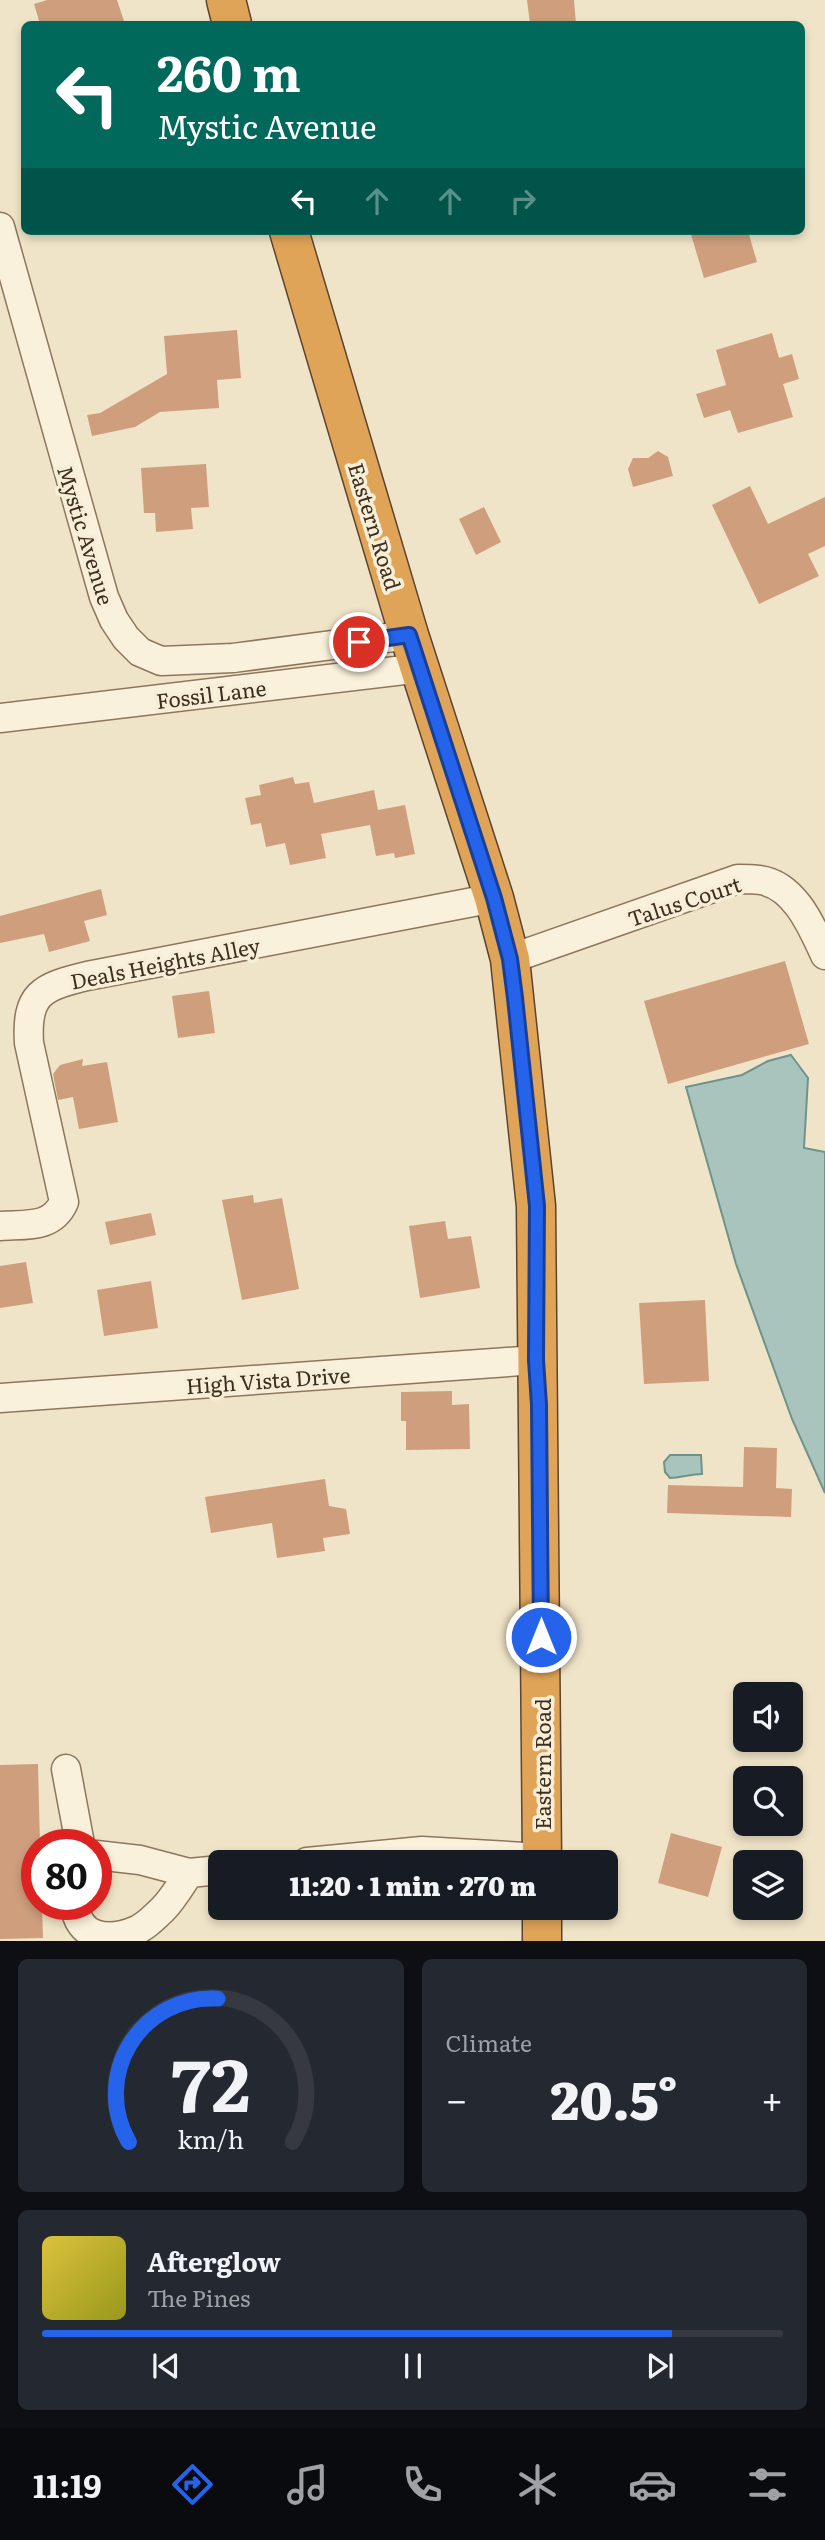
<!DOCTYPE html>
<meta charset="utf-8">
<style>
:root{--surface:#171b24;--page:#242831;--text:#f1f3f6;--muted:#9ea1a6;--line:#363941;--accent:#2563eb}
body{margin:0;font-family:Literata,serif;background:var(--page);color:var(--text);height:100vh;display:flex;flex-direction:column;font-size:26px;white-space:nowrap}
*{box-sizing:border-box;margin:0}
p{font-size:23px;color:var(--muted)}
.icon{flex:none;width:38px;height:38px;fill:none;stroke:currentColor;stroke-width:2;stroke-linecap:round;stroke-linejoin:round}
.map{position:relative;height:1941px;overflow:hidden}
.sheet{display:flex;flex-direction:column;gap:18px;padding:18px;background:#0d0f14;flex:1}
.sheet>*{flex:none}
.top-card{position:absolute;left:21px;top:21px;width:784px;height:214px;border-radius:10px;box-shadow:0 4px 10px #0003;background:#00695c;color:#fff;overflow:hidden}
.controls{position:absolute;left:733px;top:1682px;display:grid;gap:14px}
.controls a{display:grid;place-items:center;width:70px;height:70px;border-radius:10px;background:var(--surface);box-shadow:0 4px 10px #0003;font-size:35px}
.speed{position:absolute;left:21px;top:1829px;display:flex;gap:14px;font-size:35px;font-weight:700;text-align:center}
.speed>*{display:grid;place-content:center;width:91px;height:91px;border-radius:50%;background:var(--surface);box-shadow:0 4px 10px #0003;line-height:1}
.speed .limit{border:10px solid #d22;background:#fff;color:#111}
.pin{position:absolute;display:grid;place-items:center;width:60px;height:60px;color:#fff;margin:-30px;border:4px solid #fff;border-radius:50%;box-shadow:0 2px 7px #0007}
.me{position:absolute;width:77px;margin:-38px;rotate:0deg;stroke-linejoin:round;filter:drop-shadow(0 0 5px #0008)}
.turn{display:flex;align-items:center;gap:24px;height:147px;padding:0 21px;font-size:32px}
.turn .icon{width:91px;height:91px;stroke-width:2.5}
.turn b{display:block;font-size:49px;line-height:60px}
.lanes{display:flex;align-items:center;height:66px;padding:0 21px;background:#0003;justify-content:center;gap:35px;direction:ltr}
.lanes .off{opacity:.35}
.big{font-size:52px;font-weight:800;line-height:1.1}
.sheet .tile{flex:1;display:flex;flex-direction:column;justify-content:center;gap:10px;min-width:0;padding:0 24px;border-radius:10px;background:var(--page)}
.sheet .dial{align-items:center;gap:0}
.dial svg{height:182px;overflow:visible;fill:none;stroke:var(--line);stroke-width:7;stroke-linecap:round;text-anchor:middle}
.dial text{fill:var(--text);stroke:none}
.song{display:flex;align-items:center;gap:21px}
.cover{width:84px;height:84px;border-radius:10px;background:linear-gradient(135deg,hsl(50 70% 55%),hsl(60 70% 35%))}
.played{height:7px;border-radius:4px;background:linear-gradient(90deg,var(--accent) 85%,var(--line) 85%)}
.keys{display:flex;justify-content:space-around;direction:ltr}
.heat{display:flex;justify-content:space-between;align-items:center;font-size:38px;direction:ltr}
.sheet .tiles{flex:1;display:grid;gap:18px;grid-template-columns:1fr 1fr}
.tile:last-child{grid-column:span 2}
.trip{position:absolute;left:208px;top:1850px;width:410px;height:70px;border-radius:10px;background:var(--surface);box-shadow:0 4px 10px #0003;font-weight:800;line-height:70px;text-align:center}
.menu{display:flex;height:112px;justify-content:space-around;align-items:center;background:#090b0e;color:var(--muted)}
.menu .icon{width:49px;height:49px}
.menu .current{color:var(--accent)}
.menu b{font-size:32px;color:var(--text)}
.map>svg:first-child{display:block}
.water{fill:#a9c4bc;stroke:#6f938a;stroke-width:2}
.building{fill:#cf9f7d}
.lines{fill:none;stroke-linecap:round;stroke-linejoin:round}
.minor-casing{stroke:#8d765c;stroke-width:31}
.highway-casing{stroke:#5b4430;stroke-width:41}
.minor{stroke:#faf1dc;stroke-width:28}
.highway{stroke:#e0a458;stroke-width:38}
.route-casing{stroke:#184099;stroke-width:18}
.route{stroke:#2563eb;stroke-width:12}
.labels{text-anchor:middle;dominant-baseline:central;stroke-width:7;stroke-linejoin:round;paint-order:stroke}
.street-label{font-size:21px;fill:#3d2e20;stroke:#f7eed8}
</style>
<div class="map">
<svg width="825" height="1942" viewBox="0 0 825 1942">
<rect width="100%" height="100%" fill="#f0e4c8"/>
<path class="water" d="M791 1055 808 1078 804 1148 825 1152V1493L792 1419 736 1264 686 1087 742 1075 768 1061Z
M670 1455H701L702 1474C690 1474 681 1478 670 1478L665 1472 664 1462Z"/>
<path class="building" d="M47 0H117L125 24H40L34 4Z
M527 0H574L576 24H530Z
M690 231H748L757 262 704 278Z
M237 330 241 378 217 380 219 408 160 412 135 427 92 436 87 415 100 413 167 374 164 336Z
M772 333 779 358 792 354 799 379 783 384 793 417 738 433 730 410 704 418 696 394 726 385 716 350Z
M658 451 668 457 673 476 633 487 628 469 633 458H648Z
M206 464 209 507 191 508 193 529 156 532 155 513H144L141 468Z
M750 486 768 524 825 497V546L808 554 819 576 759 604 712 505Z
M484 507 501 542 476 555 459 519Z
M293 777 295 784 309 782 314 803 374 790 378 810 405 805 415 854 395 858 394 853 376 856 370 825 321 834 326 858 290 865 285 843 266 847 261 823 251 825 245 798 261 795 259 785Z
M101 889 107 915 84 921 90 941 49 952 44 934 0 943V916Z
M785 961 809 1044 668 1084 644 1001Z
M209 991 215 1033 178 1038 172 996Z
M83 1059 82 1066 107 1062 118 1122 79 1129 73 1097 58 1100 53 1074 60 1065Z
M253 1195 254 1203 282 1198 299 1289 242 1300 222 1200Z
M151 1213 156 1235 110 1245 105 1222Z
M445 1221 448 1239 471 1236 480 1288 420 1298 409 1226Z
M26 1262 33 1303 0 1308V1266Z
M151 1281 158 1328 104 1336 97 1290Z
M705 1300 709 1381 644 1384 639 1303Z
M452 1391V1405L469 1404 470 1449 406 1450V1421H401V1392Z
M744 1447 777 1448 776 1488 792 1489 791 1517 667 1513 668 1485 743 1487Z
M325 1479 329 1506 346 1509 350 1534 323 1538 325 1551 277 1558 272 1523 211 1533 205 1497Z
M38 1764 40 1844H37V1904H42L43 1938 0 1939V1765Z
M671 1833 722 1847 708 1897 658 1883Z"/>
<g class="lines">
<g class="minor-casing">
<path id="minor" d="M0 227 104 597 114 620 126 638 140 652 161 661 233 658 409 635
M0 718 421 668
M510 959 738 879C745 879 753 879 760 880 795 885 812 927 825 955
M0 1226C26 1224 52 1229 64 1202L29 1043C26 994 41 987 87 976L494 898
M0 1398 536 1360
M66 1769 80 1844
M96 1855 140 1860 189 1873 220 1870
M307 1862 422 1851 542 1858
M75 1904C77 1939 109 1942 137 1930 146 1926 156 1916 163 1909 173 1899 181 1885 189 1873"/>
</g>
<g class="highway-casing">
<path id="highway" d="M226 0 232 24
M289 231 409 635 494 898 510 959 536 1206 542 1862
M542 1908V1942"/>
</g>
<use href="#minor" class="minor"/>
<use href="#highway" class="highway"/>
</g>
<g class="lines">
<g class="route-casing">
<path id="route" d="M359 642 409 635 494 898 510 959 515 998 537 1206 536 1360 539 1405 541 1637"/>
</g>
<use href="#route" class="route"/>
</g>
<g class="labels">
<g class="street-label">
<text transform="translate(376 526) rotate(73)">Eastern Road</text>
<text transform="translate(87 535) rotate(73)">Mystic Avenue</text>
<text transform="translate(211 693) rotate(-7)">Fossil Lane</text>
<text transform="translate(684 900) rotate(-18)">Talus Court</text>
<text transform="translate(165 962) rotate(-11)">Deals Heights Alley</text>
<text transform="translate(268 1379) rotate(-4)">High Vista Drive</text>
<text transform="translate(541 1764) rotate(-90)">Eastern Road</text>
</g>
</g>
</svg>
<div class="controls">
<a><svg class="icon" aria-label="sound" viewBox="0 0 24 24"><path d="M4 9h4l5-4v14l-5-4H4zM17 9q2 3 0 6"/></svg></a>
<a><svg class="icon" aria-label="search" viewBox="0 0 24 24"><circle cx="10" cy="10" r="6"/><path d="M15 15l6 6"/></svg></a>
<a><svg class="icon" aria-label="layers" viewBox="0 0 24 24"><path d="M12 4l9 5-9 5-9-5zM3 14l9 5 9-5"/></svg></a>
</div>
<div class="speed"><div class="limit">80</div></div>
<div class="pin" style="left:359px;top:642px;background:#d93025"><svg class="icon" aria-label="arrive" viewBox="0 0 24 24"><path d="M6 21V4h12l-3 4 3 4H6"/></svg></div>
<svg class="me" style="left:541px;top:1637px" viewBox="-20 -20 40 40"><circle r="17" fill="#2563eb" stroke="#fff" stroke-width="3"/><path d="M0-11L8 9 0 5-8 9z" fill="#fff"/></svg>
<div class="trip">11:20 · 1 min · 270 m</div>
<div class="top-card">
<div class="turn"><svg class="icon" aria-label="left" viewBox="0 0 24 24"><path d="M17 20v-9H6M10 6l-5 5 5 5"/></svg><div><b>260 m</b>Mystic Avenue</div></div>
<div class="lanes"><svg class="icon" aria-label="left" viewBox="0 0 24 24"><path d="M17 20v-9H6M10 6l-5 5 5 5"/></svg><svg class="icon off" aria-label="ahead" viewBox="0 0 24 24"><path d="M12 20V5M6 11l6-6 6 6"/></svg><svg class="icon off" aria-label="ahead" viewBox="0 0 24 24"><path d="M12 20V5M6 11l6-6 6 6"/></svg><svg class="icon off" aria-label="right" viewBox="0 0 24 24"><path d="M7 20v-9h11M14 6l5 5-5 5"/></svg></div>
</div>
</div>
<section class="sheet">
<div class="tiles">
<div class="tile dial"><svg viewBox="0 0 100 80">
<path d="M14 69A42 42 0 1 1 86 69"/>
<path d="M14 69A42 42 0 0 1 53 6" stroke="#2563eb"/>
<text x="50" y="56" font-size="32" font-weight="700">72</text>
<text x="50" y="72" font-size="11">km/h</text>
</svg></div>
<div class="tile"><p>Climate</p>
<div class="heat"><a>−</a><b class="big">20.5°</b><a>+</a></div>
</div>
<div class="tile">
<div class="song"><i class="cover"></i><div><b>Afterglow</b><p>The Pines</p></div></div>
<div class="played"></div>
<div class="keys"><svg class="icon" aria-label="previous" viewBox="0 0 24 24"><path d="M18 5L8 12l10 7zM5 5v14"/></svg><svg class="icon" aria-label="pause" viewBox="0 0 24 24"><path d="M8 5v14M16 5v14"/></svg><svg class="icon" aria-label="next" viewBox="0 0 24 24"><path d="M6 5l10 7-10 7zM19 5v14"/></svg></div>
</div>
</div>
</section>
<nav class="menu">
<b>11:19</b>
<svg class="icon current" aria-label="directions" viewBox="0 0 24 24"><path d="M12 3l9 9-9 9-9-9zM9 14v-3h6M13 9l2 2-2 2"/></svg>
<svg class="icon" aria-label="music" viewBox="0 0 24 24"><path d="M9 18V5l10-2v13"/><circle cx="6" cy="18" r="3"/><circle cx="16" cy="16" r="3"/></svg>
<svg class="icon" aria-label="phone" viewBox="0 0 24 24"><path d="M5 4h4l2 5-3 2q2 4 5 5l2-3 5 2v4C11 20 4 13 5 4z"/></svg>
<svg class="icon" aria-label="climate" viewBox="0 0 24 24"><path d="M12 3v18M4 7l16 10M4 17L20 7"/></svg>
<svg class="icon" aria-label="car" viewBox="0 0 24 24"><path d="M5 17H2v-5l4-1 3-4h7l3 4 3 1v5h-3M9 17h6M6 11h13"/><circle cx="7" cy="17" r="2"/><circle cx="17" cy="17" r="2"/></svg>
<svg class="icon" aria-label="filters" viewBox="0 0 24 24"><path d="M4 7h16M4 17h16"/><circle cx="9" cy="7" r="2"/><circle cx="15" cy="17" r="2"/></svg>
</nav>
